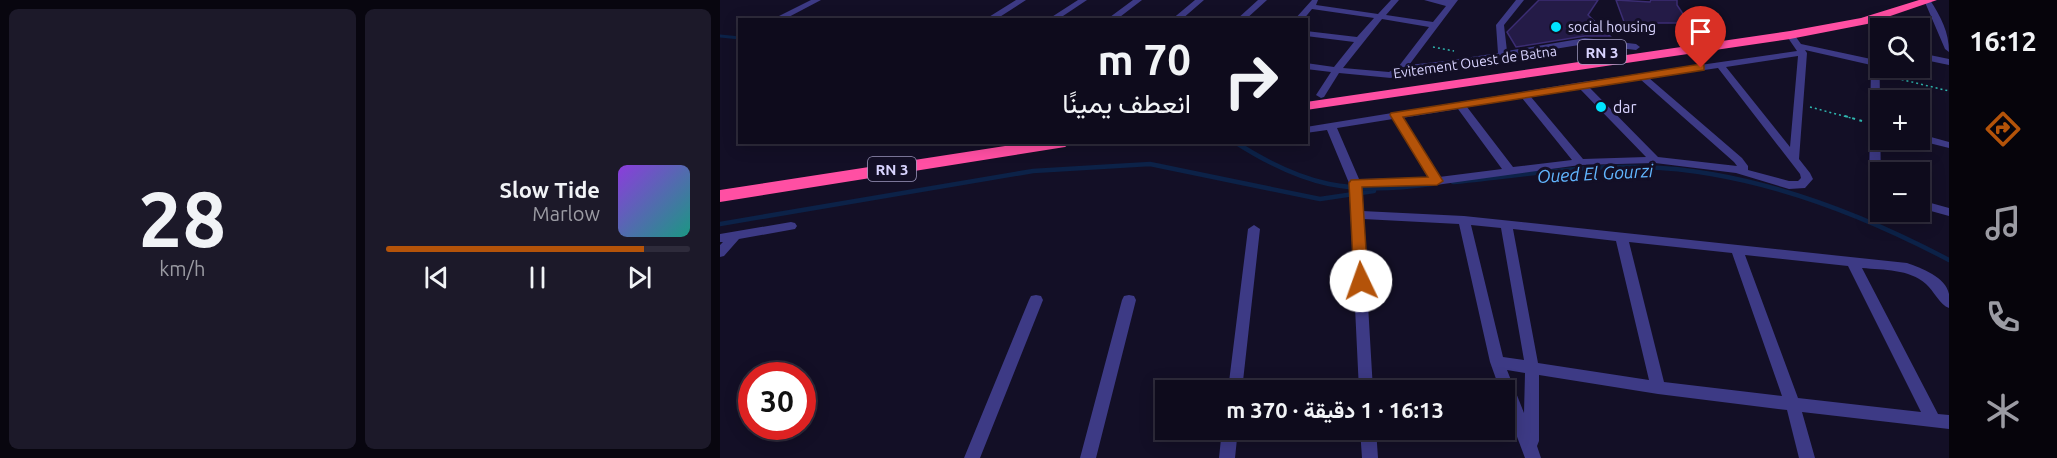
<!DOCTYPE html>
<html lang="ar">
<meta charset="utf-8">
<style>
:root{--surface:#0e0b1c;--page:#1c1929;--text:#f1f3f6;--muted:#9b9ba3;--line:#2e2b3b;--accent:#b45309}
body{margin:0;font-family:Ubuntu,Vazirmatn,sans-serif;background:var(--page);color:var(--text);direction:rtl;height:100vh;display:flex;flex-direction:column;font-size:22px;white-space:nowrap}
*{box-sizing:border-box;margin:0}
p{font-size:20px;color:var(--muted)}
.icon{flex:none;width:33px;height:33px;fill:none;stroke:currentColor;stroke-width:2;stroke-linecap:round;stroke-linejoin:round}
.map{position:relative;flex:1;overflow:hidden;direction:ltr}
.details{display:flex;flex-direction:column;gap:9px;padding:9px;background:#08060f;width:720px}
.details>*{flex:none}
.top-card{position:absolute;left:18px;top:18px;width:570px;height:126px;border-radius:0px;box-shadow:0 3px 15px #0003,0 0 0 2px var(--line);direction:rtl;background:#0e0b1c;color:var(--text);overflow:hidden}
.fabs{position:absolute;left:1150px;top:18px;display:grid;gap:12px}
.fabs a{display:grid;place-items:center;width:60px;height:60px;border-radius:0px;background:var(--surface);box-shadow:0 3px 15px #0003,0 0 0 2px var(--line);font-size:30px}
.speed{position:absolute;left:18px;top:362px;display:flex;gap:12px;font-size:30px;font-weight:700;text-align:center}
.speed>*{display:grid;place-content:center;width:78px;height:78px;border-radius:50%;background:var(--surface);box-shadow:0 3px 15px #0003,0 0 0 2px var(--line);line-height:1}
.speed .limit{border:9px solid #d22;background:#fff;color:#111}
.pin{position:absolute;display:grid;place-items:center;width:51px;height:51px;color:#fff;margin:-62px -26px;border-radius:50% 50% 50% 0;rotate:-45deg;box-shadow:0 0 6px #0007}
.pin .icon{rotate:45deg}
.me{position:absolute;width:66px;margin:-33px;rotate:357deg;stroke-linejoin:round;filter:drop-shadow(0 0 4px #0008)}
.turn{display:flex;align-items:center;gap:21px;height:126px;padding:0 18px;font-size:27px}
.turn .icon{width:78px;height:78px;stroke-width:2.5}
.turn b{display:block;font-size:42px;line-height:51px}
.details .tile{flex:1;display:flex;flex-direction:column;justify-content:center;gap:9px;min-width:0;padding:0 21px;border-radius:9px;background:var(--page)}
.details .dial{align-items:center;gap:0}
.dial b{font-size:78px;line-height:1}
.song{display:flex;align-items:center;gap:18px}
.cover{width:72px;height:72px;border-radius:9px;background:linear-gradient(135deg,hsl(270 70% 55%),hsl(170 70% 35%))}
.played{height:6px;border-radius:3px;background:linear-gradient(90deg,var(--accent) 85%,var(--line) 85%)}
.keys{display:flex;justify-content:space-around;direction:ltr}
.details .tiles{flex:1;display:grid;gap:9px;grid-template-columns:repeat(2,1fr)}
.trip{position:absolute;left:435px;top:380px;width:360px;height:60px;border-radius:0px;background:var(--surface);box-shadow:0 3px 15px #0003,0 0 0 2px var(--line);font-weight:700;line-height:60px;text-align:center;direction:rtl}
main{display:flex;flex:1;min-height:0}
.tabs{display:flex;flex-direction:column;width:108px;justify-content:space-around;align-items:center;background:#06040b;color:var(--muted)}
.tabs .icon{width:42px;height:42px}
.tabs .current{color:var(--accent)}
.tabs b{font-size:27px;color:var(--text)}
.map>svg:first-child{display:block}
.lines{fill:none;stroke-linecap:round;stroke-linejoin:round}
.stream-far1{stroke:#0c2248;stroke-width:3}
.stream{stroke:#0c2248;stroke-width:4.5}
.building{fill:#241b47;stroke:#3b2d73;stroke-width:1.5}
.path-far1{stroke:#2fb8b0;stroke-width:1.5;stroke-dasharray:2 3;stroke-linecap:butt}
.path{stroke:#2fb8b0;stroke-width:2;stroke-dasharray:3 4.5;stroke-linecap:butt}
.street{fill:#3d3a85;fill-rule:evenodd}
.highway{fill:#ff4fa3;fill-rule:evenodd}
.route{fill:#b45309;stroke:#753606;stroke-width:1.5}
.poi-dot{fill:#00e5ff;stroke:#130f26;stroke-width:2}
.labels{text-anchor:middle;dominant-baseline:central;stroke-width:6;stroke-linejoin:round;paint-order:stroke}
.far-poi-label{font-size:14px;fill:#d9d4ff;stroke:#130f26;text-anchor:start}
.far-street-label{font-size:14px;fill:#d9d4ff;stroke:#130f26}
.shield{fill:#130f26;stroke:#9e99be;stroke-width:1.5}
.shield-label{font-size:15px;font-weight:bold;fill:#d9d4ff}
.poi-label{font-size:16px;fill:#d9d4ff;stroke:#130f26;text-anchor:start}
.water-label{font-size:18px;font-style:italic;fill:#62b6ff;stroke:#130f26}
</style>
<main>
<nav class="tabs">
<b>16:12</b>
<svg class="icon current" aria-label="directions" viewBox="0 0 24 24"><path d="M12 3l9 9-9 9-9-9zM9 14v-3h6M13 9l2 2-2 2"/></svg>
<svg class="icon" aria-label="music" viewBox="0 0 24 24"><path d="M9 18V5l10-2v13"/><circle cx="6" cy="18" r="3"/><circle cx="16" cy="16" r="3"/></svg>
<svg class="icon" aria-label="phone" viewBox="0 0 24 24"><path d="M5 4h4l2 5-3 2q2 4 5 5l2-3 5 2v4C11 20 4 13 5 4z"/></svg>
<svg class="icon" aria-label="climate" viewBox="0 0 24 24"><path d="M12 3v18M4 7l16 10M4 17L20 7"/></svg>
</nav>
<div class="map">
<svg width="1229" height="458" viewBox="0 0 1229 458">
<rect width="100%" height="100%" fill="#130f26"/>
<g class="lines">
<path class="stream-far1" d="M0 36 20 38"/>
<path class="stream" d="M515 142C585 187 630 195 712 184
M733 182C796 176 861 165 925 167 1031 171 1136 211 1229 260
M0 224 313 171 430 164 600 199 654 191"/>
</g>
<path class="building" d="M819 0H878L868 15 890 36H865L796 47 787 32Z
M896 0 930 2 931 0H957V5L969 23H931L933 30H907Z"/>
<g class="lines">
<path class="path-far1" d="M713 47 734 51
M1167 76 1229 91
M1090 107 1131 118"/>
<path class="path" d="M1125 116 1142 121"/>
<path class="street" d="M91 0H101L63 20H51Z
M296 0H306L275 20H264Z
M358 0H367L337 20H327Z
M413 0H422L396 20H386Z
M475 0H484L461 20H451Z
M538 0H547L525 20H516Z
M592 0H598L596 5 658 14 671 0H679L666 15 713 22 726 6 704 0H738L689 65 725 61 778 53 776 25 796 0H804L784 25 787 51 865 38 916 44 920 47 916 50 865 44 725 67 684 70 671 78 619 73 604 97 601 98 596 95 611 72 586 69V63L614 67 634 42 586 36V31L637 37 654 18 592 9 583 20H574ZM662 19 709 27 679 66 669 72 623 68Z
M1204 0H1210C1221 17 1229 32 1229 52L1225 49Z
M1152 15 1159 17 1161 194 1157 193 1149 183 1151 65 1085 50 1087 53 1079 159 1090 173 1093 179 1085 188 1069 189 1016 173 935 163 860 165 716 185 641 186 642 211 744 216 1187 263C1201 268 1226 277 1229 294 1229 298 1229 304 1229 308 1220 305 1214 291 1206 284 1189 269 1164 270 1142 268L1218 414 1229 415V429L1082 412 1095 458H1079L1067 410 938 394 819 375V441L817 446 821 458H805L784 402V390H780L770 362 739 224 643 219 653 390H639L629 183 607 130 586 133V127L862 82 1077 51 1066 35 1070 32 1073 33 1081 44 1151 59ZM1078 56 1070 147 1006 67ZM998 68 1080 174 1081 178 1078 181H1069L1028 170V166L1022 158 929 78ZM920 79 1014 162 1017 166 938 157 869 87ZM860 89 926 157 863 159 811 97ZM802 98 852 160 793 167 747 107ZM738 109 782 169 719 177 682 118ZM673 119 708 178 639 179 617 128ZM751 225 781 228 804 360 783 357ZM793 229 896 241 929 380 818 363ZM909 242 1012 253 1062 396 944 382ZM1025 255 1128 266 1201 412 1078 398ZM787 370 805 373 804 413Z
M1200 53 1229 59V65L1200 59Z
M1200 134 1229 142V148L1197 140H1200Z
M1200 200 1229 208V216L1200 208Z
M71 222 75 223 77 226 75 229 19 239 4 256 0 257V245L3 242H0V234Z
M534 225 540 229 522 390H508L528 229Z
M316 295 321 296 323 300 260 458H244L309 300 311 296Z
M409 295 414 296 416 300 376 458H360L402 300 404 296Z
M502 429H518L515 458H499Z
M640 429H656L658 458H642Z"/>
<path class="highway" d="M1199 0H1217L1147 24 1070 39 586 110V102L1070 31 1141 18Z
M311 142H352L345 147 0 202V190Z"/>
</g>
<path class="route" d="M981 64 984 65V70L683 117 723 181 717 185 642 187 648 281 646 285H636L634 281 629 183 631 180 708 177 670 115 671 113Z"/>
<g class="poi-dot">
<circle cx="836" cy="27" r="6"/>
<circle cx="881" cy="107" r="6"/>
</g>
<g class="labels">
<g class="far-poi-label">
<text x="848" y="27">social housing</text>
</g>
<g class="far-street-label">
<text transform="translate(755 62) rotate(-8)">Evitement Ouest de Batna</text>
</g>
<g class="shield">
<rect x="858" y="40" width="48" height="24" rx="4.5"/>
<rect x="148" y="157" width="48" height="24" rx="4.5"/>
</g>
<g class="shield-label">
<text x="882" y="52">RN 3</text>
<text x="172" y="169">RN 3</text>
</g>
<g class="poi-label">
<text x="893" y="107">dar</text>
</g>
<g class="water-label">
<text transform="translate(875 173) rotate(-3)">Oued El Gourzi</text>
</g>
</g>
</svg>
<div class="fabs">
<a><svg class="icon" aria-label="search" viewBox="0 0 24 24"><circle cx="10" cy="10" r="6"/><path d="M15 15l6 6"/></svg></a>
<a>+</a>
<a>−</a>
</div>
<div class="speed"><div class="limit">30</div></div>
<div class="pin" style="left:981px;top:68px;background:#d93025"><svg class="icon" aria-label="arrive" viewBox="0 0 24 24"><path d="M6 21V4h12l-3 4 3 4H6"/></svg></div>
<svg class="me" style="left:641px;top:281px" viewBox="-20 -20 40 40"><circle r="19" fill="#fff"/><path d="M0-13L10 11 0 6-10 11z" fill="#b45309"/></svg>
<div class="trip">16:13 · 1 دقيقة · 370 m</div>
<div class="top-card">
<div class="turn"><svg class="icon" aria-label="right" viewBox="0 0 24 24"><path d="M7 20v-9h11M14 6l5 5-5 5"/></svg><div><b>70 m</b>انعطف يمينًا</div></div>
</div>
</div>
<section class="details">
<div class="tiles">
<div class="tile">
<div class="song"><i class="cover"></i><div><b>Slow Tide</b><p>Marlow</p></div></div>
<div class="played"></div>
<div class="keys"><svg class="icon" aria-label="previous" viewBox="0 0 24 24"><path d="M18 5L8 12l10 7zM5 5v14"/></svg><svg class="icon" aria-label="pause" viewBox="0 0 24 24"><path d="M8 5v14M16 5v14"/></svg><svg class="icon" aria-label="next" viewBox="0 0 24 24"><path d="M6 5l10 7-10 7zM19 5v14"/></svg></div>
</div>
<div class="tile dial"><b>28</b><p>km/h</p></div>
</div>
</section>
</main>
